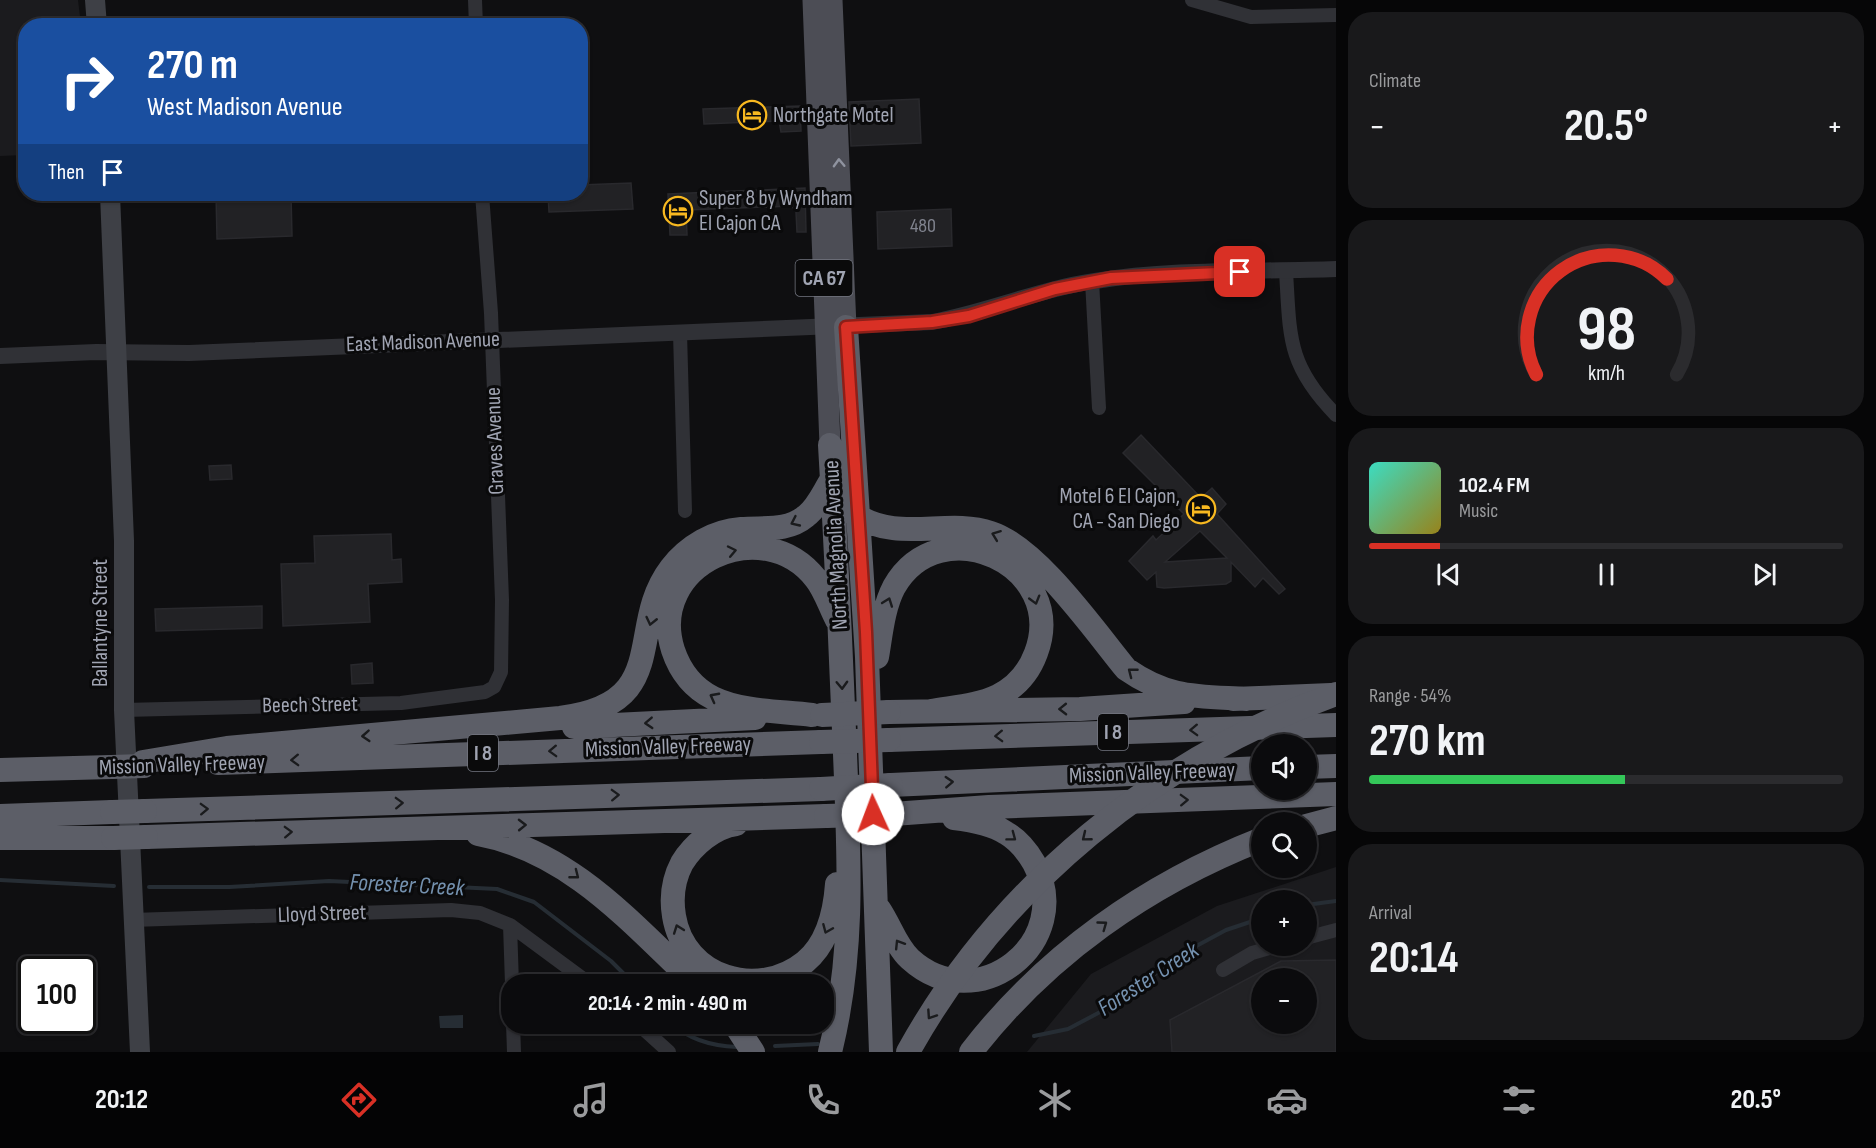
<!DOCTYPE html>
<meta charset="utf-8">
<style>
:root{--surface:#0b0b0d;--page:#19191b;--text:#f1f3f6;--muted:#9a9b9d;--line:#2b2b2e;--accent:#d93025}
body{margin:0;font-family:"Sofia Sans Condensed",sans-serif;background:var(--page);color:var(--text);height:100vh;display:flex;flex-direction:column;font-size:22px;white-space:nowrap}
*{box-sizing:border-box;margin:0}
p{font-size:20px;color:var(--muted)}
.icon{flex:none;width:33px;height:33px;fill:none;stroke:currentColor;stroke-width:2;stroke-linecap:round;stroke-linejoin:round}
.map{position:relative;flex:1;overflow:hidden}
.side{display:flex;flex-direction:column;gap:12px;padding:12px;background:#060607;width:540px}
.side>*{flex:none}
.top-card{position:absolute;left:18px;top:18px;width:570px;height:183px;border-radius:24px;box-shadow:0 2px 4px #0004,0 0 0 2px var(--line);background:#1a4fa0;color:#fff;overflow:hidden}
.buttons{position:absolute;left:1251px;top:734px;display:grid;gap:12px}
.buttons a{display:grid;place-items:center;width:66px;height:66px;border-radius:50%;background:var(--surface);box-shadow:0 2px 4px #0004,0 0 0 2px var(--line);font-size:30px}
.speed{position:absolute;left:18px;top:956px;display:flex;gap:12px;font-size:30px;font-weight:700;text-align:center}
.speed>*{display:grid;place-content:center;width:78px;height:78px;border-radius:50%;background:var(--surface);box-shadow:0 2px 4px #0004,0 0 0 2px var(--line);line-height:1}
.speed .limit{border:3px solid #111;border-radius:9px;background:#fff;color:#111}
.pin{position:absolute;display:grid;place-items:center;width:51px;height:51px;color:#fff;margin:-26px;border-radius:12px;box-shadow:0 3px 9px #0006}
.me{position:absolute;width:66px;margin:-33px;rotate:358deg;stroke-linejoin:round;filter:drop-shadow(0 0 4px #0008)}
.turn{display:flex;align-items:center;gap:21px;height:126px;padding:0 30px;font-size:27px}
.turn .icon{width:78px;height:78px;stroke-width:2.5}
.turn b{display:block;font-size:42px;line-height:51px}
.then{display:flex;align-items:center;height:57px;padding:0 30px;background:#0003;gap:12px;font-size:22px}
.big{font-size:45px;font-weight:700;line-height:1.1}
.side .tile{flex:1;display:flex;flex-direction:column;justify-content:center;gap:9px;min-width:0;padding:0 21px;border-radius:24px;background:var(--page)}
.side .dial{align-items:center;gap:0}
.dial svg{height:156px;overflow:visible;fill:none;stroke:var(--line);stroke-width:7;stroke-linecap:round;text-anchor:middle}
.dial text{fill:var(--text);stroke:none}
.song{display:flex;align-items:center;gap:18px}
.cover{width:72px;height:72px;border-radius:9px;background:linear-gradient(135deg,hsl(170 70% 55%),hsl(50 70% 35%))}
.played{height:6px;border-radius:3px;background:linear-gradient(90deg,var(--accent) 15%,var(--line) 15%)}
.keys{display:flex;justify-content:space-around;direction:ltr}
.heat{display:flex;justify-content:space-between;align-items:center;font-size:33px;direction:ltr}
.charge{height:9px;border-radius:4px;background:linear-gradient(90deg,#34c759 54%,var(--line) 0)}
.trip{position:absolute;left:501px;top:974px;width:333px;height:60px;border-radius:24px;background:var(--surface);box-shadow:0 2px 4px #0004,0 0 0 2px var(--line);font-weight:700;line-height:60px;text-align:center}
.tab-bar{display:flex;height:96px;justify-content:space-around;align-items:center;background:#040405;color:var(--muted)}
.tab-bar .icon{width:42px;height:42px}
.tab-bar .active{color:var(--accent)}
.tab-bar b{font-size:27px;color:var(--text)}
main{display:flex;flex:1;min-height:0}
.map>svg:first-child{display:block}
.built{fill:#1b1b1e;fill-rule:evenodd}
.water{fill:#262d34}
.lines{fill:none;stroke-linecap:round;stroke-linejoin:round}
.stream{stroke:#262d34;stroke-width:4}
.building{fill:#222225;stroke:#29292d;stroke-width:1.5;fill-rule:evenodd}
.minor{stroke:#303136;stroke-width:14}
.tertiary{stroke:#303136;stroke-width:16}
.secondary{stroke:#3e4046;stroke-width:20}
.primary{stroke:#4c4d55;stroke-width:21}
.motorway{stroke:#5c5e67;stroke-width:24}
.motorway-bridge{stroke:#5c5e67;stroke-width:24}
.oneway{stroke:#8f939f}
.oneway2{stroke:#1a1b1d}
.route-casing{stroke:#8d1f18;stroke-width:15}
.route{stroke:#d93025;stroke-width:10}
.labels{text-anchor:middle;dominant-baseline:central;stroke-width:6;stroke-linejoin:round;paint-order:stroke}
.number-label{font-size:20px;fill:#80838e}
.shield{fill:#0a0a0b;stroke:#737680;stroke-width:1.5}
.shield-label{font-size:21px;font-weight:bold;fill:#a0a4b2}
.poi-label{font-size:22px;fill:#a0a4b2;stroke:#0a0a0b;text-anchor:start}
.street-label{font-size:22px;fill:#a0a4b2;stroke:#0a0a0b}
.water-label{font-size:24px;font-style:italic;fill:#7491af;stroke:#0a0a0b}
</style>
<main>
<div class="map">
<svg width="1336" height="1052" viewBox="0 0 1336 1052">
<rect width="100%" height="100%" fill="#0f0f11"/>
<path class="built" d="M0 0H78L81 25 26 26 25 155 0 156Z
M1336 867V1052H1027L1091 974 1217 906ZM1262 900H1306V945H1262ZM1262 978H1306V1023H1262Z"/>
<path class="water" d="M463 1015V1028H440L439 1016Z"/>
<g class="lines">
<path class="stream" d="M0 880 114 886
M149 887H229L329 881 497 889 534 902 611 961 634 984
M1306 905 1336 901
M672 1023C689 1040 714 1046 737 1047
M1034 1036 1068 1029 1102 1011 1189 950 1226 930 1262 918
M775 1046 818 1044"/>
</g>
<path class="building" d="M919 99 921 143 851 146 849 102Z
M800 106 801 131 781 132 779 121 704 124 703 109Z
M631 183 633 209 549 212 548 194H580V185Z
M805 188 806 232H797L796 212 792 206 686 210 687 235H670L668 194Z
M216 194H291L292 236 217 239Z
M951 209 952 246 878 249 877 212Z
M1141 435 1201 498 1212 488 1226 504 1217 514 1285 589 1279 594 1263 578 1255 587 1231 562V581L1226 584 1164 588 1157 587 1156 572 1147 580 1129 561 1153 536 1156 540 1184 514 1123 453ZM1200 531 1227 558 1165 562Z
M231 465 232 479 210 480 209 466Z
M391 534 392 560 401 559 402 582 368 584 370 622 283 626 281 564 315 563 314 536Z
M262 606V628L156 631 155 609Z
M372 663 373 683 352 684 351 665Z
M1336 960V1052H1172L1170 1020 1281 961ZM1262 978H1306V1023H1262Z"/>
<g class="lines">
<path class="minor" d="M475 0 476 26
M1192 0 1251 17 1336 15
M1286 271C1290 337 1287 365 1336 415
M1092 281 1099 408
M680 333 685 511
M124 710 401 703 485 692 494 687 501 672 502 600 491 313 482 194
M132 920 451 910 480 913 510 925 590 984
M510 925 512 984
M1306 938 1336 930
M1223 970 1252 953 1280 945
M513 1023 514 1052
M637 1023 669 1052"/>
<path class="tertiary" d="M0 356 96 352 189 353 932 322C987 312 1039 289 1095 281 1174 268 1256 272 1336 269"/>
<path class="secondary" d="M95 0 97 26
M110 194 124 541V710L140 1052"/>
<path class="primary" d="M813 0 830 445
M832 0 846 327"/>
<path class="motorway" d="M846 327 867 657 881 1052
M856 515C898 543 947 518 991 533 1037 548 1094 630 1126 669 1169 699 1197 696 1247 699
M877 657C881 634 883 608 894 587 940 506 1069 565 1036 653 1029 672 1016 687 998 696 977 706 953 707 931 711
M1233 699 1331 695
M889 712 1080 709 1184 702
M812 715C780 711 742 712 713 698 693 688 680 671 673 650 646 565 762 510 816 579 825 590 830 607 837 620
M574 727 755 718
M889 740 1336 725
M143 762 227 748 560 718C674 704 625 628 671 568 688 546 714 531 741 529 764 527 787 532 806 516 818 507 824 491 832 479
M218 763 821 742
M1306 767 1336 766
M0 770 111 767
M891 785 1262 768
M145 811 821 789
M893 814 989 807 1336 794
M0 816 112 812
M736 824C714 827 693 845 682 863 673 880 671 898 674 916 684 978 758 1000 805 962 828 943 835 912 837 884
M1306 826 1336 818
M478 834C570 851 631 923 696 984
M146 837 826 816
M0 838H113
M879 909C890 925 896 946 910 959 977 1020 1077 942 1034 863 1027 851 1018 840 1006 833 991 823 971 820 954 818
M734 1023 753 1052
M830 1052C855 952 849 856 845 754 841 651 836 548 830 445
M971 1052C1046 955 1147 884 1262 839"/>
<path class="motorway-bridge" d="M822 715 889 712
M821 742 889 740
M111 767 144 766
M821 789 891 785
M112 812 145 811
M826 816 893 814
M113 838 146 837
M908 1052C1000 886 1157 758 1336 694"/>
</g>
<defs><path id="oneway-chevron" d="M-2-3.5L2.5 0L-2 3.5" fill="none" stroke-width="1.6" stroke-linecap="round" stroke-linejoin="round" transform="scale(1.5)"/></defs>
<use class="oneway" href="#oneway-chevron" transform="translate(839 163) rotate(-92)"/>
<g class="oneway2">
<use href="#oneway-chevron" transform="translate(795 522) rotate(155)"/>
<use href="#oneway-chevron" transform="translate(996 535) rotate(-159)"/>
<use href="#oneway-chevron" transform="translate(732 551) rotate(-12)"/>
<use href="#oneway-chevron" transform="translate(1035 600) rotate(74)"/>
<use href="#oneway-chevron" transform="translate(888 602) rotate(-70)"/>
<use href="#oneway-chevron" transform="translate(651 621) rotate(103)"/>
<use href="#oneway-chevron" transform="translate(1132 672) rotate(-142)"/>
<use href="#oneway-chevron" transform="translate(842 685) rotate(88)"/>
<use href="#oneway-chevron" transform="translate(714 697) rotate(-152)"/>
<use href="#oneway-chevron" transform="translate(1063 709) rotate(179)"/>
<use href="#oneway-chevron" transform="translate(649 723) rotate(177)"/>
<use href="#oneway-chevron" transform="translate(1194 730) rotate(178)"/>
<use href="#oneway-chevron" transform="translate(366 736) rotate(176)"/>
<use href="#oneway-chevron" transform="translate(999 736) rotate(178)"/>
<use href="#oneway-chevron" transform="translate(553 751) rotate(178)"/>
<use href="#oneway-chevron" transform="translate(295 760) rotate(178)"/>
<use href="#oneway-chevron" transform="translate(949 782) rotate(-3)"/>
<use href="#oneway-chevron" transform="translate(615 795) rotate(-2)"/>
<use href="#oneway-chevron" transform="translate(1184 800) rotate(-2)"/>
<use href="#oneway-chevron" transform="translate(399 803) rotate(-2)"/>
<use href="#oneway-chevron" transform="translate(204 809) rotate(-2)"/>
<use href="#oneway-chevron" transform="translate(522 825) rotate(-1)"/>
<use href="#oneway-chevron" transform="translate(288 832) rotate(-2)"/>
<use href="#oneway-chevron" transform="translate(1012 837) rotate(37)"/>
<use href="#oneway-chevron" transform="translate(1086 837) rotate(141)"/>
<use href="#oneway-chevron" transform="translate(575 875) rotate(38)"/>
<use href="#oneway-chevron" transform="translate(1103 925) rotate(-36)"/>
<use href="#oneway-chevron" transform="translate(678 929) rotate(-110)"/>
<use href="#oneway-chevron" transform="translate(827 929) rotate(113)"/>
<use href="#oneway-chevron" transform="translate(899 944) rotate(-122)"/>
<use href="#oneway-chevron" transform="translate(931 1015) rotate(124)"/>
</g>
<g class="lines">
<g class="route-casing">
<path id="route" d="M873 814 866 632 846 327 932 322 969 316 1055 289 1111 278 1240 272"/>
</g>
<use href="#route" class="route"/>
</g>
<defs>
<g id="hotel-ring" transform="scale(1.5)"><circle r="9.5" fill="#0a0a0b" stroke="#f7b820" stroke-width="1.5"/><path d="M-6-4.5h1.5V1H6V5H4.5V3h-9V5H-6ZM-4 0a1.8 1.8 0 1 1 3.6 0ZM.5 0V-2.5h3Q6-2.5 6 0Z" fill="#f7b820"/></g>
</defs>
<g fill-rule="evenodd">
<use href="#hotel-ring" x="752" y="115"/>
<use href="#hotel-ring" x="678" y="211"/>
<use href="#hotel-ring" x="1201" y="509"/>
</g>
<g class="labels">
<g class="number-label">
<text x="923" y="226">480</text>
</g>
<g class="shield">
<rect x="795.5" y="260" width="57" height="36" rx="4.5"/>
<rect x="1098" y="714" width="30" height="36" rx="4.5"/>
<rect x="468" y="735" width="30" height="36" rx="4.5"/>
</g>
<g class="shield-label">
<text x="824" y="278">CA 67</text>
<text x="1113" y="732">I 8</text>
<text x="483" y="753">I 8</text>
</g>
<g class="poi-label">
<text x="773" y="115">Northgate Motel</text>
<text x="699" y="198">Super 8 by Wyndham<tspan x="699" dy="25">El Cajon CA</tspan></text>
<text x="1180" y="496" text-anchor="end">Motel 6 El Cajon,<tspan x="1180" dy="25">CA - San Diego</tspan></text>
</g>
<g class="street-label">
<text transform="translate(423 342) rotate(-2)">East Madison Avenue</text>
<text transform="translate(495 441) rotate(-92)">Graves Avenue</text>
<text transform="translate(836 545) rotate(-93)">North Magnolia Avenue</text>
<text transform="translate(100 623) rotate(-90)">Ballantyne Street</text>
<text transform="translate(310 705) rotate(-1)">Beech Street</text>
<text transform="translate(668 747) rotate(-2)">Mission Valley Freeway</text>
<text transform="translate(182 765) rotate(-2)">Mission Valley Freeway</text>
<text transform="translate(1152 773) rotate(-2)">Mission Valley Freeway</text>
<text transform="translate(322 914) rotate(-2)">Lloyd Street</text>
</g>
<g class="water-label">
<text transform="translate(407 885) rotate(3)">Forester Creek</text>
<text transform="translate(1148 979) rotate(-33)">Forester Creek</text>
</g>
</g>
</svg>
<div class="buttons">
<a><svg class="icon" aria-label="sound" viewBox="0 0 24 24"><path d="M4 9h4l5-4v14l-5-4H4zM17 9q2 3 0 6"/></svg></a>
<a><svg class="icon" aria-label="search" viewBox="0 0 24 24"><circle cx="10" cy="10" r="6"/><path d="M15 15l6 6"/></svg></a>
<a>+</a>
<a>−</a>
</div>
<div class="speed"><div class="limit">100</div></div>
<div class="pin" style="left:1240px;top:272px;background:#d93025"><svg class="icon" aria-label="arrive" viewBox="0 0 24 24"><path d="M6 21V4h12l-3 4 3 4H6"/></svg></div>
<svg class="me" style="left:873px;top:814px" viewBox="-20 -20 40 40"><circle r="19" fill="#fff"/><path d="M0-13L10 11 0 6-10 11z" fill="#d93025"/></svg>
<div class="trip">20:14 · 2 min · 490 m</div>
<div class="top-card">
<div class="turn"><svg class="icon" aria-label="right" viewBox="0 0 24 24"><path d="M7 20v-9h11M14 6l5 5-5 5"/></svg><div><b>270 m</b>West Madison Avenue</div></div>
<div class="then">Then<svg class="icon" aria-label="arrive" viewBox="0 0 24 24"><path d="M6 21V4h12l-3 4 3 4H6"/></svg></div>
</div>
</div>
<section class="side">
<div class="tile"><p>Climate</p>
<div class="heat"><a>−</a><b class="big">20.5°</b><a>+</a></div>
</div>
<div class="tile dial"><svg viewBox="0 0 100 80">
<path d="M14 69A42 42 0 1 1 86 69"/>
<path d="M14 69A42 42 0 0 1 81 20" stroke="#d93025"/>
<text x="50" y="56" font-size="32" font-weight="700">98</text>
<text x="50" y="72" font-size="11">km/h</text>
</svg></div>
<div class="tile">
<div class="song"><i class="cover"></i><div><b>102.4 FM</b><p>Music</p></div></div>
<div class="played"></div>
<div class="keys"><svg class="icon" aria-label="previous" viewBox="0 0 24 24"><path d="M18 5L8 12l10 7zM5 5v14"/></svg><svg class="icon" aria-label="pause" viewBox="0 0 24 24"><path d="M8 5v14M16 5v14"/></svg><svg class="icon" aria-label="next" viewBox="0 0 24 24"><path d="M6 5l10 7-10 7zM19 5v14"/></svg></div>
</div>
<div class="tile"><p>Range · 54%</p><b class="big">270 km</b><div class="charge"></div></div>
<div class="tile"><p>Arrival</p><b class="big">20:14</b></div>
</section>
</main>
<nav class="tab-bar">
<b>20:12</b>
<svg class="icon active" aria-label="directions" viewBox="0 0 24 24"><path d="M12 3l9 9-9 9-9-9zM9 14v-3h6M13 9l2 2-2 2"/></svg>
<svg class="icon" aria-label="music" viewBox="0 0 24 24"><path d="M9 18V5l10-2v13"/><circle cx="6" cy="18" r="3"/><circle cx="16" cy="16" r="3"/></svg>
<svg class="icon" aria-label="phone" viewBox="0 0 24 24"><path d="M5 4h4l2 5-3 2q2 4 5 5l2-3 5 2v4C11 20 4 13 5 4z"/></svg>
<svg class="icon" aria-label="climate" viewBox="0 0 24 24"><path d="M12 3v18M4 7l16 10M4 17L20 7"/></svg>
<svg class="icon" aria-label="car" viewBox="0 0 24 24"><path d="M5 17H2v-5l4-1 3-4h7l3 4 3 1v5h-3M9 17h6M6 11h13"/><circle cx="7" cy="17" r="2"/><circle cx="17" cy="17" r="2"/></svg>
<svg class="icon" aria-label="filters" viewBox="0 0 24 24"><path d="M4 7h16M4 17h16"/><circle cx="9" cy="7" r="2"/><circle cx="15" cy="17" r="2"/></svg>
<b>20.5°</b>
</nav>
